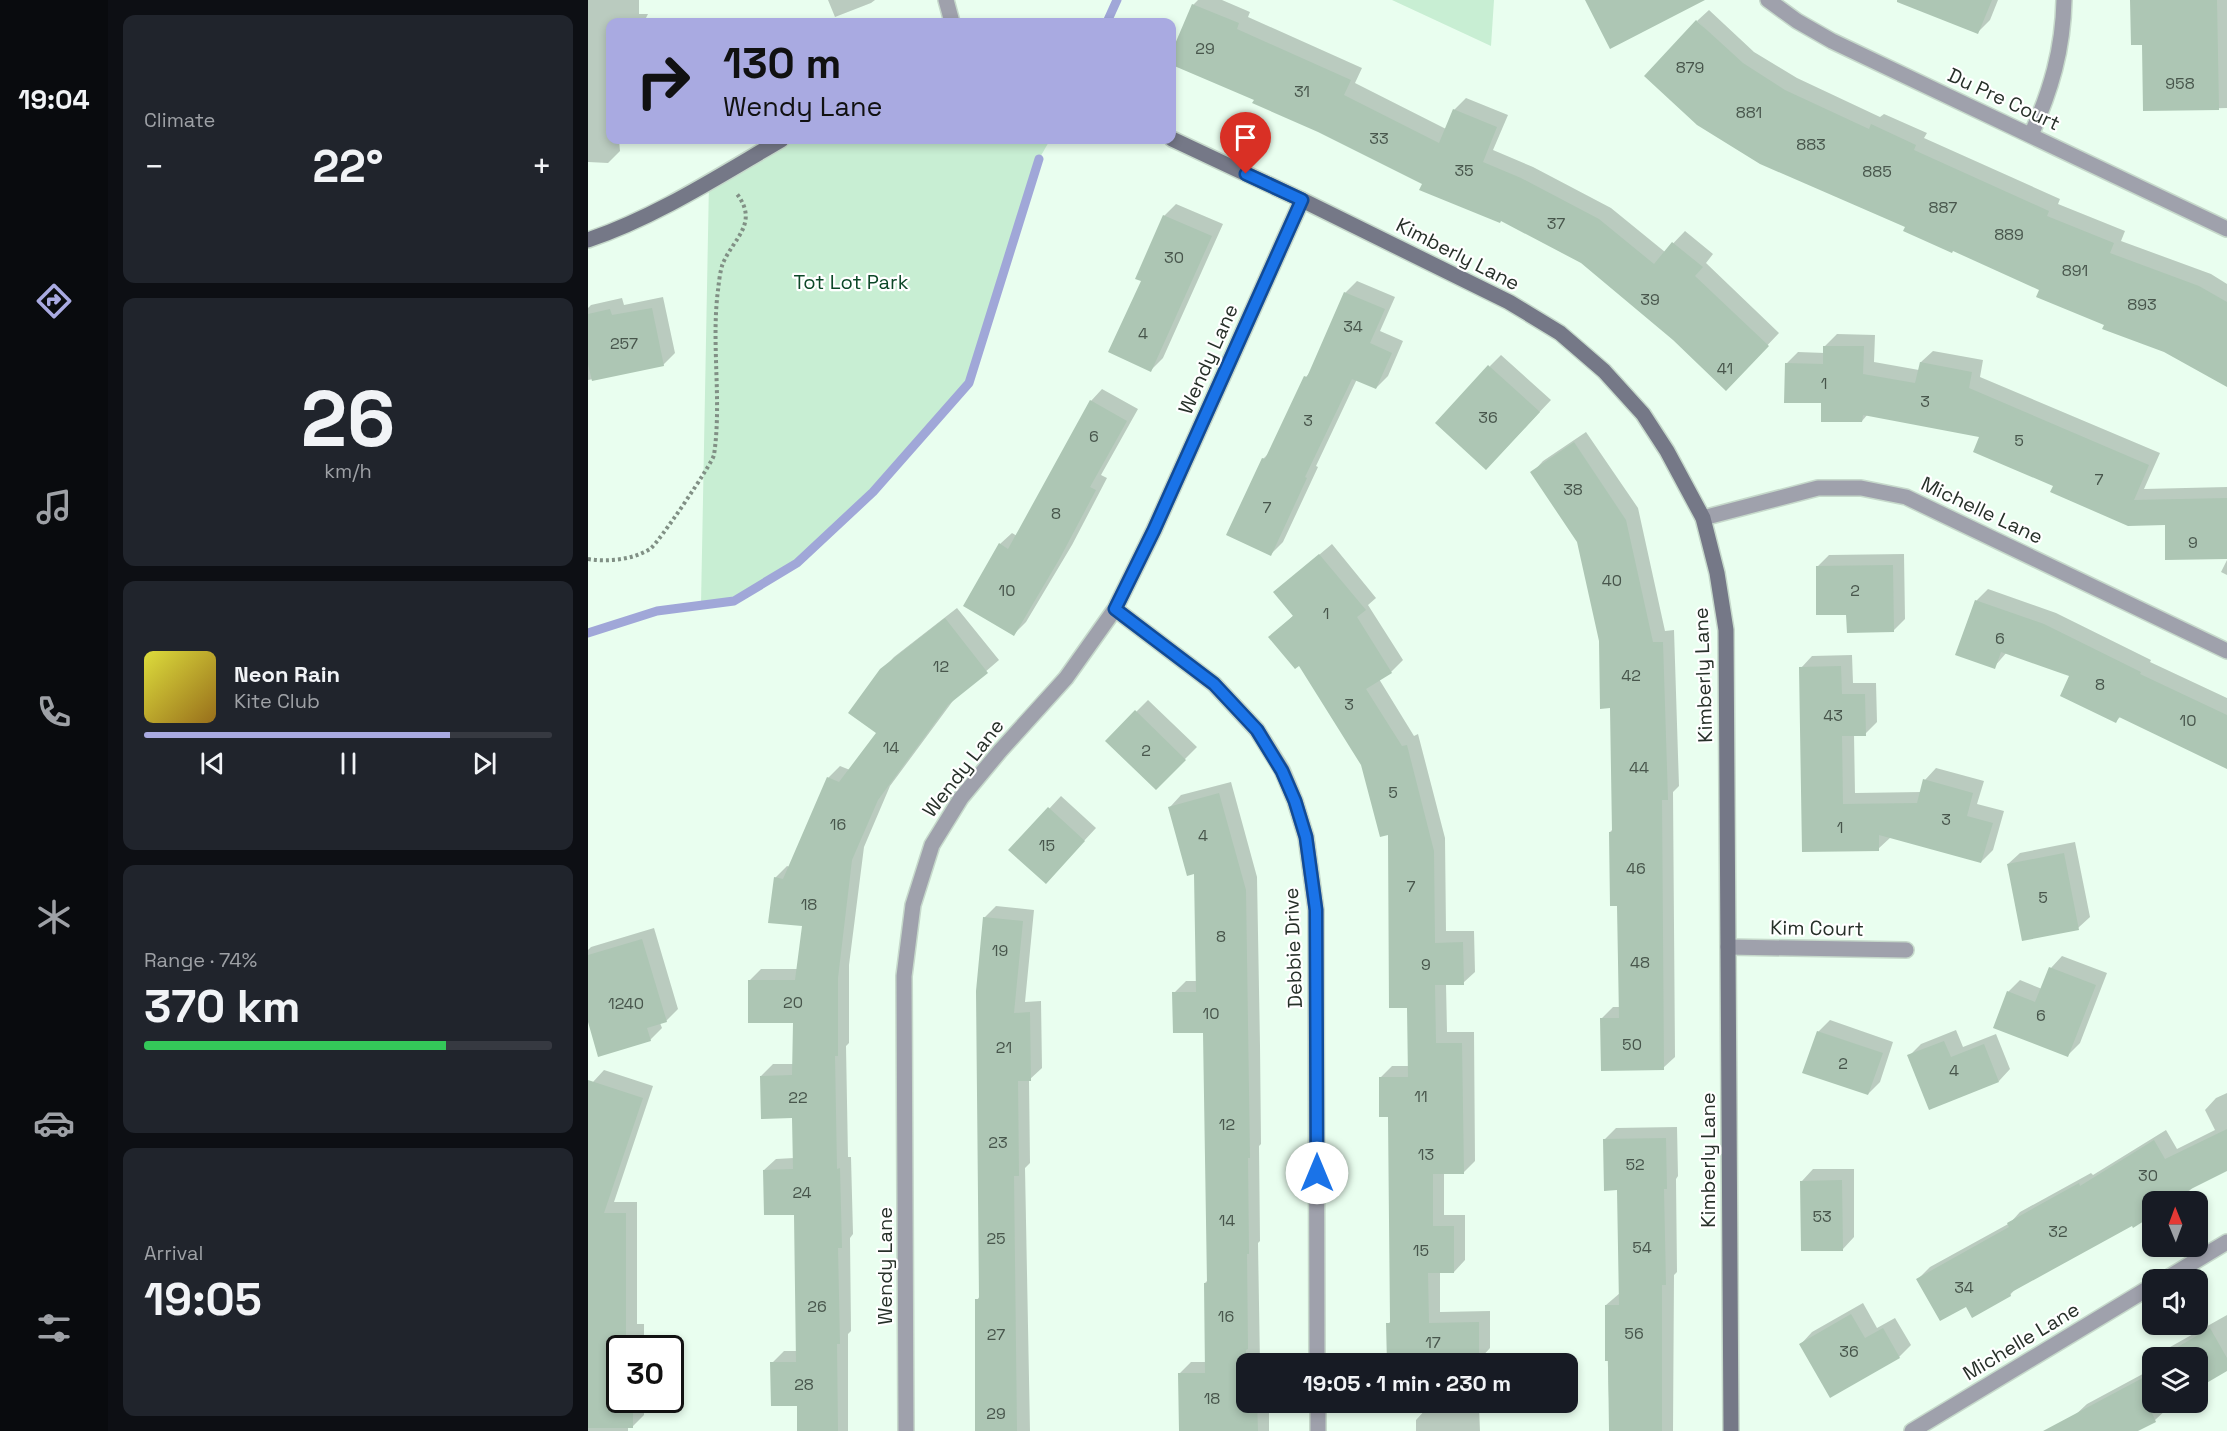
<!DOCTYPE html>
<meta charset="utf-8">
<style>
:root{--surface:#171b24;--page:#20242c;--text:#f1f3f6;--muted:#9ea1a6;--line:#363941;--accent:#a9aae1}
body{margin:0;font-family:"Space Grotesk",sans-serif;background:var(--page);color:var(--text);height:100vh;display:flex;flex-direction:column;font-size:22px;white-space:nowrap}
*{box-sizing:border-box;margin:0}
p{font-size:20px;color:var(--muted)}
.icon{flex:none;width:33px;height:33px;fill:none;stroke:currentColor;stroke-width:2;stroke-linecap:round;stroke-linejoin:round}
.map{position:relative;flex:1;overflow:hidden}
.side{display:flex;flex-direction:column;gap:15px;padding:15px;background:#0d0f14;width:480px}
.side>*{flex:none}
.hud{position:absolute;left:18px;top:18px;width:570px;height:126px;border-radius:12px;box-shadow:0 3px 9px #0003;background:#a9aae1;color:#111;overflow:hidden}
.needle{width:39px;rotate:359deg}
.fabs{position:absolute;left:1554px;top:1191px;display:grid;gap:12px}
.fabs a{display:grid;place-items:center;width:66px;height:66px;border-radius:12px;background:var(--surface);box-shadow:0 3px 9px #0003;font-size:30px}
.speed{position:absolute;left:18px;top:1335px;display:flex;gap:12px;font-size:30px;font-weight:700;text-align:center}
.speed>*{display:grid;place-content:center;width:78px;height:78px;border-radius:50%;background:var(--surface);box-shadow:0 3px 9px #0003;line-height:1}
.speed .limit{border:3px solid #111;border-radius:9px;background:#fff;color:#111}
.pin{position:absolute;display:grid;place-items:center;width:51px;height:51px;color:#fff;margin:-62px -26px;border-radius:50% 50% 50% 0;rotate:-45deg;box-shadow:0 0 6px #0007}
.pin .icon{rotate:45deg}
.me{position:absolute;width:66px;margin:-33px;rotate:0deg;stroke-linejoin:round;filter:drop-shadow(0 0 4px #0008)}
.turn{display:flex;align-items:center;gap:21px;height:126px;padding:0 18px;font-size:27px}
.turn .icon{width:78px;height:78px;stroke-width:2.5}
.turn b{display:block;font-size:42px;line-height:51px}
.big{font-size:45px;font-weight:700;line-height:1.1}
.side .card{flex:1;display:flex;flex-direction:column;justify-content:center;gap:9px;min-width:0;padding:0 21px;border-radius:12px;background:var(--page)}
.side .dial{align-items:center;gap:0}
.dial b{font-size:78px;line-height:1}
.song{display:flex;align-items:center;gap:18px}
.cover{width:72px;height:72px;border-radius:9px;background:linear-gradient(135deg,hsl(60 70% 55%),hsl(40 70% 35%))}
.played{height:6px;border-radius:3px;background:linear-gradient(90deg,var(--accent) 75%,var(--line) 75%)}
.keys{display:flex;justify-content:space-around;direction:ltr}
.heat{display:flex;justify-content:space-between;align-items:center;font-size:33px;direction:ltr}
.charge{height:9px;border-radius:4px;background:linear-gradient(90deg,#34c759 74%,var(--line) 0)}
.trip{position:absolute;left:648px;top:1353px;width:342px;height:60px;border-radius:12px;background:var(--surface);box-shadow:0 3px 9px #0003;font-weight:700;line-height:60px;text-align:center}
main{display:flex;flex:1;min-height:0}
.dock{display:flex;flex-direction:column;width:108px;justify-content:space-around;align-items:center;background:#090b0e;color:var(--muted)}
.dock .icon{width:42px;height:42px}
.dock .active{color:var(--accent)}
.dock b{font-size:27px;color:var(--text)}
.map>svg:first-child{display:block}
.green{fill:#c8eed3}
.shadow{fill:#0003}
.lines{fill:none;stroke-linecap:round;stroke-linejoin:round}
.stream{stroke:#a0a7d8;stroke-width:9}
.building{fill:#adc6b4}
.street-casing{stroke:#c6d9cb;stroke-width:18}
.secondary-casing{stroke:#c6d9cb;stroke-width:18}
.path{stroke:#819085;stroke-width:4;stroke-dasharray:3 3;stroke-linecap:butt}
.street{stroke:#9fa1ac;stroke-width:15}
.secondary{stroke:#757887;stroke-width:15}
.route-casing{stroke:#114b97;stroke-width:15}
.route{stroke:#1a73e8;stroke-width:10}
.labels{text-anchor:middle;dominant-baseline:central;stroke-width:4.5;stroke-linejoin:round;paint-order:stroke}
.number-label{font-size:16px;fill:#48564c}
.street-label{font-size:20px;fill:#273029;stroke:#fff}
.park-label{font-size:20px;fill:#0d4828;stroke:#fff}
</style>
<main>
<nav class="dock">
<b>19:04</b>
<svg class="icon active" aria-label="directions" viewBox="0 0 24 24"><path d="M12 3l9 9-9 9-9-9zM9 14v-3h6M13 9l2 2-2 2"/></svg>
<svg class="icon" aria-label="music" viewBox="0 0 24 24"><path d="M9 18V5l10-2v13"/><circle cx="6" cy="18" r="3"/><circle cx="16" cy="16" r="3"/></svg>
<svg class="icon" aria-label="phone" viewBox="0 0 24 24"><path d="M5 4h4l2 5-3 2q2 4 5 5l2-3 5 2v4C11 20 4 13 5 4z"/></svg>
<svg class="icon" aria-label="climate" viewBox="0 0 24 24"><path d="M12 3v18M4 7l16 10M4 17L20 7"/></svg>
<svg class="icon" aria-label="car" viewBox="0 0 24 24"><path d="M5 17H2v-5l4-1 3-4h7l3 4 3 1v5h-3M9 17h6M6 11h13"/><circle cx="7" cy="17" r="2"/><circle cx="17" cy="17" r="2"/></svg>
<svg class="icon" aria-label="filters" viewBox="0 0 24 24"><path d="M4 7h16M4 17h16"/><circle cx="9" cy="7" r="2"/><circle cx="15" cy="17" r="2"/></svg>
</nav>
<section class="side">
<div class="card"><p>Climate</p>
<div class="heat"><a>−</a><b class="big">22°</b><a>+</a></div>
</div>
<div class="card dial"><b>26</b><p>km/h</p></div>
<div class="card">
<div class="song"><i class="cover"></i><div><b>Neon Rain</b><p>Kite Club</p></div></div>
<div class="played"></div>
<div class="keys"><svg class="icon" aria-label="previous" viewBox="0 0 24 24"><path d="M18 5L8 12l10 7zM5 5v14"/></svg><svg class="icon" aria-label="pause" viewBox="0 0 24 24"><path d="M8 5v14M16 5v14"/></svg><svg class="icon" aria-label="next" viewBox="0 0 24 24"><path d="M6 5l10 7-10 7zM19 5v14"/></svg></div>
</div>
<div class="card"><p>Range · 74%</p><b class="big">370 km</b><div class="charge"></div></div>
<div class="card"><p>Arrival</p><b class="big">19:05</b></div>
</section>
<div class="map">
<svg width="1639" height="1431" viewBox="0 0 1639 1431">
<rect width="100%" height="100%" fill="#e9feef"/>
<path class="green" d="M804 0H906L903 46Z
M193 140H462L451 159 381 383 285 492 209 563 146 601 113 605 121 182Z"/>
<path class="shadow" d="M0 0H51V14H60L56 22H22V140H31L32 151 20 163 0 162Z
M240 0H287L283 3 247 17Z
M610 0H634L662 12 660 17 774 68 767 83 858 129 866 110 878 98 920 115 905 150 945 167 1023 208 1077 252 1097 231 1125 254 1118 263 1191 333 1138 389 1086 339 994 262 913 219 835 183 668 99 584 64V55L605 5Z
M1342 0H1410L1402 20 1390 32Z
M1544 0H1639V108L1557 110 1555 43Z
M1121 10 1166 52 1209 78 1292 117 1296 114 1339 133 1336 138 1472 199 1470 204 1537 231 1533 241 1623 274 1639 284V385L1576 351 1518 324 1453 289 1318 226 1109 21Z
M588 204 635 224 575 358 563 370 555 281 576 216Z
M769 281 807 297 792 331 815 341 800 376 788 388 769 379 728 466 730 467 695 542 683 554 675 459 682 452 718 377 723 371 757 293Z
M75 297 87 353 75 365 0 380V308L3 305 34 298 36 305Z
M1249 334 1287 335 1286 362 1331 370 1333 362 1345 351 1395 360 1392 377 1572 453 1556 489 1639 487V557L1578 524 1467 485 1393 436 1280 414 1274 421 1234 401 1198 364 1210 352 1237 353V346Z
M913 355 963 400 910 456 902 366Z
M514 389 550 409 513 475 519 478 484 545 438 622 426 634 412 544 424 533 429 536 503 401Z
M998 432 1050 508 1077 631 1086 630 1091 786 1085 792 1087 1057 1075 1068 1013 1019 1025 1007H1032L1030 904 1022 832 1025 829 1023 707 1012 641 990 541 944 473 955 461Z
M744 544 788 598 780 605 815 660 803 672 791 679 826 736 830 734 857 838 858 931H886L887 972 875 983 858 984 859 1032H886L887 1161 875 1173H856V1215H877V1260L866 1272H852V1312L902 1311V1348L891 1360H856V1364H801L800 1324 803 1321 801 1116 792 1078 804 1066H821L820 1006 801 833 774 765 711 664 682 637 706 615 687 592Z
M1316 554 1317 619 1305 631 1260 613 1229 567 1241 555Z
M1639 560V575L1633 572Z
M1400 589 1468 613 1563 660 1562 662 1639 698V767L1533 716 1528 721 1484 676 1419 652 1406 667 1388 601Z
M369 608 411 660 367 698 302 786 276 847 261 965V1043L258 1046 260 1157H263L265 1234 262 1238 263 1331 260 1334V1431H211V1404L184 1363 196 1351H210L207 1213 176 1170 188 1159 206 1158V1117L173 1076 185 1064H206V1022L162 980 173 969H210L215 925 187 878 199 866 202 867 240 778 252 766 262 770 290 732 294 670 306 657Z
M1264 655 1265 683H1288L1289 722 1277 734H1266L1267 793 1333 792 1337 780 1348 768 1396 781 1389 804 1416 811 1405 850 1393 862 1303 837 1290 849 1215 850 1213 668 1224 656Z
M560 700 609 747 568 788 519 741Z
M643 782 669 877 672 1045 673 1144 671 1146 672 1241 670 1243 672 1364H658V1402H681V1431H592L591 1374 603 1362H618L617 1283 620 1280 616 1031 586 993 598 981H609L607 872 582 807 593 795Z
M473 796 508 828 469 870 423 850Z
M1487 842 1502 917 1490 928 1420 864 1432 853Z
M408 906 446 910 437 1002 453 1001 454 1068 441 1080 442 1163 437 1168 442 1431H389V1300L392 1296 396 918Z
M66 928 90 1009 78 1021 72 1023 74 1028 62 1040 0 1017V950L3 947Z
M1474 956 1519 973 1492 1043 1480 1055 1420 992 1432 980 1454 989 1463 968Z
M1242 1020 1305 1042 1292 1082 1280 1094 1230 1032Z
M1368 1030 1375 1047 1408 1034 1422 1069 1411 1081 1321 1056 1333 1044Z
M16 1070 65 1086 26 1202H49V1324H56V1348H32V1400H56V1415L44 1427H40V1431H0V1095L5 1082Z
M1639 1093V1170L1607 1185 1598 1194 1586 1202H1564V1214L1429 1287 1422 1295 1378 1305 1330 1279 1342 1267 1422 1223 1432 1212 1503 1173 1505 1175 1578 1130 1589 1149 1627 1130 1617 1110 1628 1098Z
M1089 1127 1090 1176 1088 1179 1089 1272 1086 1275 1085 1431H1022L1018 1305 1032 1293 1030 1189 1016 1140 1028 1128Z
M1225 1169H1266V1237L1255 1249 1214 1181Z
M1275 1303 1289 1328 1307 1318 1323 1345 1311 1357 1213 1344 1224 1332Z
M1639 1315V1370L1610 1386V1358H1569L1575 1351Z
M1564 1369V1402L1577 1404 1579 1409 1567 1420 1546 1431H1470L1499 1404Z
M891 1407 892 1431H828V1420L839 1408Z"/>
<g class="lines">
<path class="stream" d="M519 22 529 0
M0 633 69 611 146 601 209 563 285 492 381 383 451 159"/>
</g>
<path class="building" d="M997 0H1117L1022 49Z
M1309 0H1404L1390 34 1309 2Z
M1542 0H1629L1631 110 1555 111 1554 45H1543Z
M604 4 651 23 649 29 763 80 756 95 851 143 865 109 909 127 895 162 933 178 1011 219 1066 264 1084 242 1115 267 1107 276 1181 346 1138 391 1085 340 993 263 913 221 912 223 831 190 834 184 730 132 664 103 666 100 584 65V51Z
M1108 20 1155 63 1197 90 1281 129 1283 124 1328 145 1326 150 1461 211 1459 216 1526 243 1522 253 1611 286 1639 302V387L1576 352 1514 329 1516 325 1448 297 1451 290 1365 251 1364 253 1315 231 1317 227 1172 164 1109 125 1056 76Z
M575 215 624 236 563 372 520 352 553 281 547 279Z
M756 292 797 309 782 343 804 353 788 389 764 379 717 477 719 478 683 556 638 535 674 458 677 459 716 376 719 377Z
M64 308 76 366 4 381 0 364V314L22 309 24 315Z
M1235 346H1276L1275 374 1327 383 1332 362 1384 372 1381 388 1561 465 1546 500 1639 498V559L1577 560V525L1540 526 1462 492 1465 486 1385 452 1391 437 1275 415 1274 422H1233V403H1196L1197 363 1235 364Z
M900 365 952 412 898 470 847 423Z
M502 400 539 421 502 487 508 490 472 558 426 636 375 606 411 543 420 549Z
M986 442 1038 520 1065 642H1075L1080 800H1074L1076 1070 1013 1071 1012 1018H1031L1029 906H1022L1021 832H1024L1022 708 1012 709 1011 641 989 542 942 472Z
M731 554 778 610 769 617 804 673 778 689 814 746 819 745 846 851 847 943 875 942 876 985H847L848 1043H874L876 1174H845V1226H866V1273H840L841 1323 891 1322V1361L799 1364 798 1323H802L800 1117H791V1077H820L819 1008H801L800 835 792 837 773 765 711 666 707 669 680 637 705 616 685 592Z
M1305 565 1306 632 1259 633 1258 615H1228V566Z
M1387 600 1456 624 1553 672 1552 674 1639 715V769L1531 717 1528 723 1472 696 1481 676 1413 652 1407 669 1367 655Z
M357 618 400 673 360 705 290 800 264 860 250 978V1056H247L249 1169 252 1168 254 1248H250L252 1344H249L250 1431H209V1406H183L182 1362H208L206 1215H176L175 1170 205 1169 204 1118 173 1119 172 1076 204 1075 205 1023H160V980H207L214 926 180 923 186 877 195 879 239 777 251 782 288 733 260 713 292 669Z
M1253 666 1254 694H1277L1278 736H1254L1255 804 1329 803 1335 779 1385 793 1379 816 1405 823 1393 863 1291 835V851L1214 852 1211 667Z
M547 710 598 760 568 790 517 741Z
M631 793 658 890 662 1158H660L661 1254H659L660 1349 658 1350V1402H669L670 1431H591L590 1373H617L616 1283H619L615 1033H585L584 992H608L606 874 599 876 580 807Z
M460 807 497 841 458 884 420 850Z
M1476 853 1491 930 1434 941 1419 864Z
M395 917 435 921 426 1013 442 1012 443 1081H430L431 1176H426L429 1431H387V1299H391L388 991Z
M54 939 79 1022 59 1028 63 1041 10 1057 0 1022V955Z
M1461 967 1508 985 1480 1057 1405 1028 1419 991 1447 1002Z
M1229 1031 1295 1053 1280 1095 1214 1073Z
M1356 1041 1363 1057 1396 1044 1411 1082 1341 1110 1319 1055Z
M0 1080 55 1098 16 1213H38V1348H32V1400H45V1428H0Z
M1639 1129V1171L1597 1192 1603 1202H1564V1216L1545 1228 1544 1226 1422 1293 1423 1296 1384 1318 1378 1307 1352 1321 1328 1279 1421 1227 1419 1223 1491 1183 1492 1186 1566 1140 1577 1159Z
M1078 1138 1079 1189H1076L1078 1285H1074V1431H1021L1020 1361H1017V1305H1031L1029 1190 1016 1191 1015 1139Z
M1254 1180 1255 1251H1213L1212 1181Z
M1263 1314 1277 1338 1295 1328 1312 1358 1242 1398 1211 1344Z
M1622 1328 1639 1358V1371L1610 1388V1358H1571Z
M1564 1373V1402H1583L1564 1413 1568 1422 1550 1431H1455Z"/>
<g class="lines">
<g class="street-casing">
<path id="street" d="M358 0 364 22
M1180 0 1209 21 1244 41 1639 229
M1443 135C1463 90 1475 50 1476 0
M1115 518 1230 488H1273L1318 497 1639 651
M527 609 626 684 669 730 694 770 707 801 718 837 728 910 729 1364
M1140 947 1318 950
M1576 1280 1639 1242
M730 1402V1431
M318 1431 316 976 325 905 344 845 373 798 412 751 478 678 527 609 566 530 714 200
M1324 1431 1564 1286"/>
</g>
<g class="secondary-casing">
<path id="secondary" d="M584 139 714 200 921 302 972 333 1016 371 1055 414 1079 451 1115 518 1129 573 1138 630 1143 1431
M0 240C68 217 131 176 193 140"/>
</g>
<path class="path" d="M0 559C20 562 44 560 62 549 69 545 124 464 126 455 134 401 123 344 130 290 131 282 132 271 135 263 146 238 171 223 149 194"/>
<use href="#street" class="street"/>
<use href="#secondary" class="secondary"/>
</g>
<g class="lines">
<g class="route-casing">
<path id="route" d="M658 174 714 200 566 530 527 609 626 684 669 730 694 771 707 801 718 837 728 910 729 1173"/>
</g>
<use href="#route" class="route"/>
</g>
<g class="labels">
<g class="number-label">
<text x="617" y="48">29</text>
<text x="1102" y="67">879</text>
<text x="1592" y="83">958</text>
<text x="714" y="91">31</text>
<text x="1161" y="112">881</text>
<text x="791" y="138">33</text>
<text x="1223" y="144">883</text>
<text x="876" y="170">35</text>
<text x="1289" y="171">885</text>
<text x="1355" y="207">887</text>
<text x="968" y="223">37</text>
<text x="1421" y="234">889</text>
<text x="586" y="257">30</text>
<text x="1487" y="270">891</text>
<text x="1062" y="299">39</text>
<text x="1554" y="304">893</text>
<text x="765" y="326">34</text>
<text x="555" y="333">4</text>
<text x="36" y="343">257</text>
<text x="1137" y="368">41</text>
<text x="1236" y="383">1</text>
<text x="1337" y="401">3</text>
<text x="900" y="417">36</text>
<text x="720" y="420">3</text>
<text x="506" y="436">6</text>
<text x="1431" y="440">5</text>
<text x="1511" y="479">7</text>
<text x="985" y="489">38</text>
<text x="679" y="507">7</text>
<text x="468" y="513">8</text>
<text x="1605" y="542">9</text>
<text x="1024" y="580">40</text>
<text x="419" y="590">10</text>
<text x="1267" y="590">2</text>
<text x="738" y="613">1</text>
<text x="1412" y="638">6</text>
<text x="353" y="666">12</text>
<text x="1043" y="675">42</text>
<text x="1512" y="684">8</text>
<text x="761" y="704">3</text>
<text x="1245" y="715">43</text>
<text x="1600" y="720">10</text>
<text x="303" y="747">14</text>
<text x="558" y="750">2</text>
<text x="1051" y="767">44</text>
<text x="805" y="792">5</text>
<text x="1358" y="819">3</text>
<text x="250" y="824">16</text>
<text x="1252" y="827">1</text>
<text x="615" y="835">4</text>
<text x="459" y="845">15</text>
<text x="1048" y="868">46</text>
<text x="823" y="886">7</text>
<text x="1455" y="897">5</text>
<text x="221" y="904">18</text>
<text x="633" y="936">8</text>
<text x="412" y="950">19</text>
<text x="1052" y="962">48</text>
<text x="838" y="964">9</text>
<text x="205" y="1002">20</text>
<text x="38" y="1003">1240</text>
<text x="623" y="1013">10</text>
<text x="1453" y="1015">6</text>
<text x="1044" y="1044">50</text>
<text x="416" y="1047">21</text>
<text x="1255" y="1063">2</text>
<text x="1366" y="1070">4</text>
<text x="833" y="1096">11</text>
<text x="210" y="1097">22</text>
<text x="639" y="1124">12</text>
<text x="410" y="1142">23</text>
<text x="838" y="1154">13</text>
<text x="1047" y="1164">52</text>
<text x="1560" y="1175">30</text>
<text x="214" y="1192">24</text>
<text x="1234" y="1216">53</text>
<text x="639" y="1220">14</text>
<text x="1470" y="1231">32</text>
<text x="408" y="1238">25</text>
<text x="1054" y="1247">54</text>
<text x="833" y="1250">15</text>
<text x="1376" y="1287">34</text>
<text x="229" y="1306">26</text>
<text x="638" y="1316">16</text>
<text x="1046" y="1333">56</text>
<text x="408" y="1334">27</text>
<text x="845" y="1342">17</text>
<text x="1261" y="1351">36</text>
<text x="216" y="1384">28</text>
<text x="624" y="1398">18</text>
<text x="408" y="1413">29</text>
</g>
<g class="street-label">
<text transform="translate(1416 99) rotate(25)">Du Pre Court</text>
<text transform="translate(870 254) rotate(27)">Kimberly Lane</text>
<text transform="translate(620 359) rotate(-66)">Wendy Lane</text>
<text transform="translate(1394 510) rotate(25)">Michelle Lane</text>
<text transform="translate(1115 675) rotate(-92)">Kimberly Lane</text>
<text transform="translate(375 768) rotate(-52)">Wendy Lane</text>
<text transform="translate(1229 928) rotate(1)">Kim Court</text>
<text transform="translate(705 948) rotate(-92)">Debbie Drive</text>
<text transform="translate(1120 1160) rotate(-90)">Kimberly Lane</text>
<text transform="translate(297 1266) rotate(-90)">Wendy Lane</text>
<text transform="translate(1433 1341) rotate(-31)">Michelle Lane</text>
</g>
<g class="park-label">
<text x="263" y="282">Tot Lot Park</text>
</g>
</g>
</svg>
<div class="fabs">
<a><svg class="needle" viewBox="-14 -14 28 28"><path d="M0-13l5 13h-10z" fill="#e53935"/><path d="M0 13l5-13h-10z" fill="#9ea1a6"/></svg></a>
<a><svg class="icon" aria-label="sound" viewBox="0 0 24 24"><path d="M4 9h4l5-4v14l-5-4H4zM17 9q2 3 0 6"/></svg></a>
<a><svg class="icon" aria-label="layers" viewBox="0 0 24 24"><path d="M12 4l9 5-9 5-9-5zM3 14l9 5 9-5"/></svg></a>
</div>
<div class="speed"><div class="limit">30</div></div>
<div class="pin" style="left:658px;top:174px;background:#d93025"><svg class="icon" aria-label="arrive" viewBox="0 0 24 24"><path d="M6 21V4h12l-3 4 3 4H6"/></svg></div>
<svg class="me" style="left:729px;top:1173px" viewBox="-20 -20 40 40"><circle r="19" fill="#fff"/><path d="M0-13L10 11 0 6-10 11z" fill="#1a73e8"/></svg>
<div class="trip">19:05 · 1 min · 230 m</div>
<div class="hud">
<div class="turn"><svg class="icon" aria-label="right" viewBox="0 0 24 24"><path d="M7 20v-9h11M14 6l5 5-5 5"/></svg><div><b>130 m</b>Wendy Lane</div></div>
</div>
</div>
</main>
